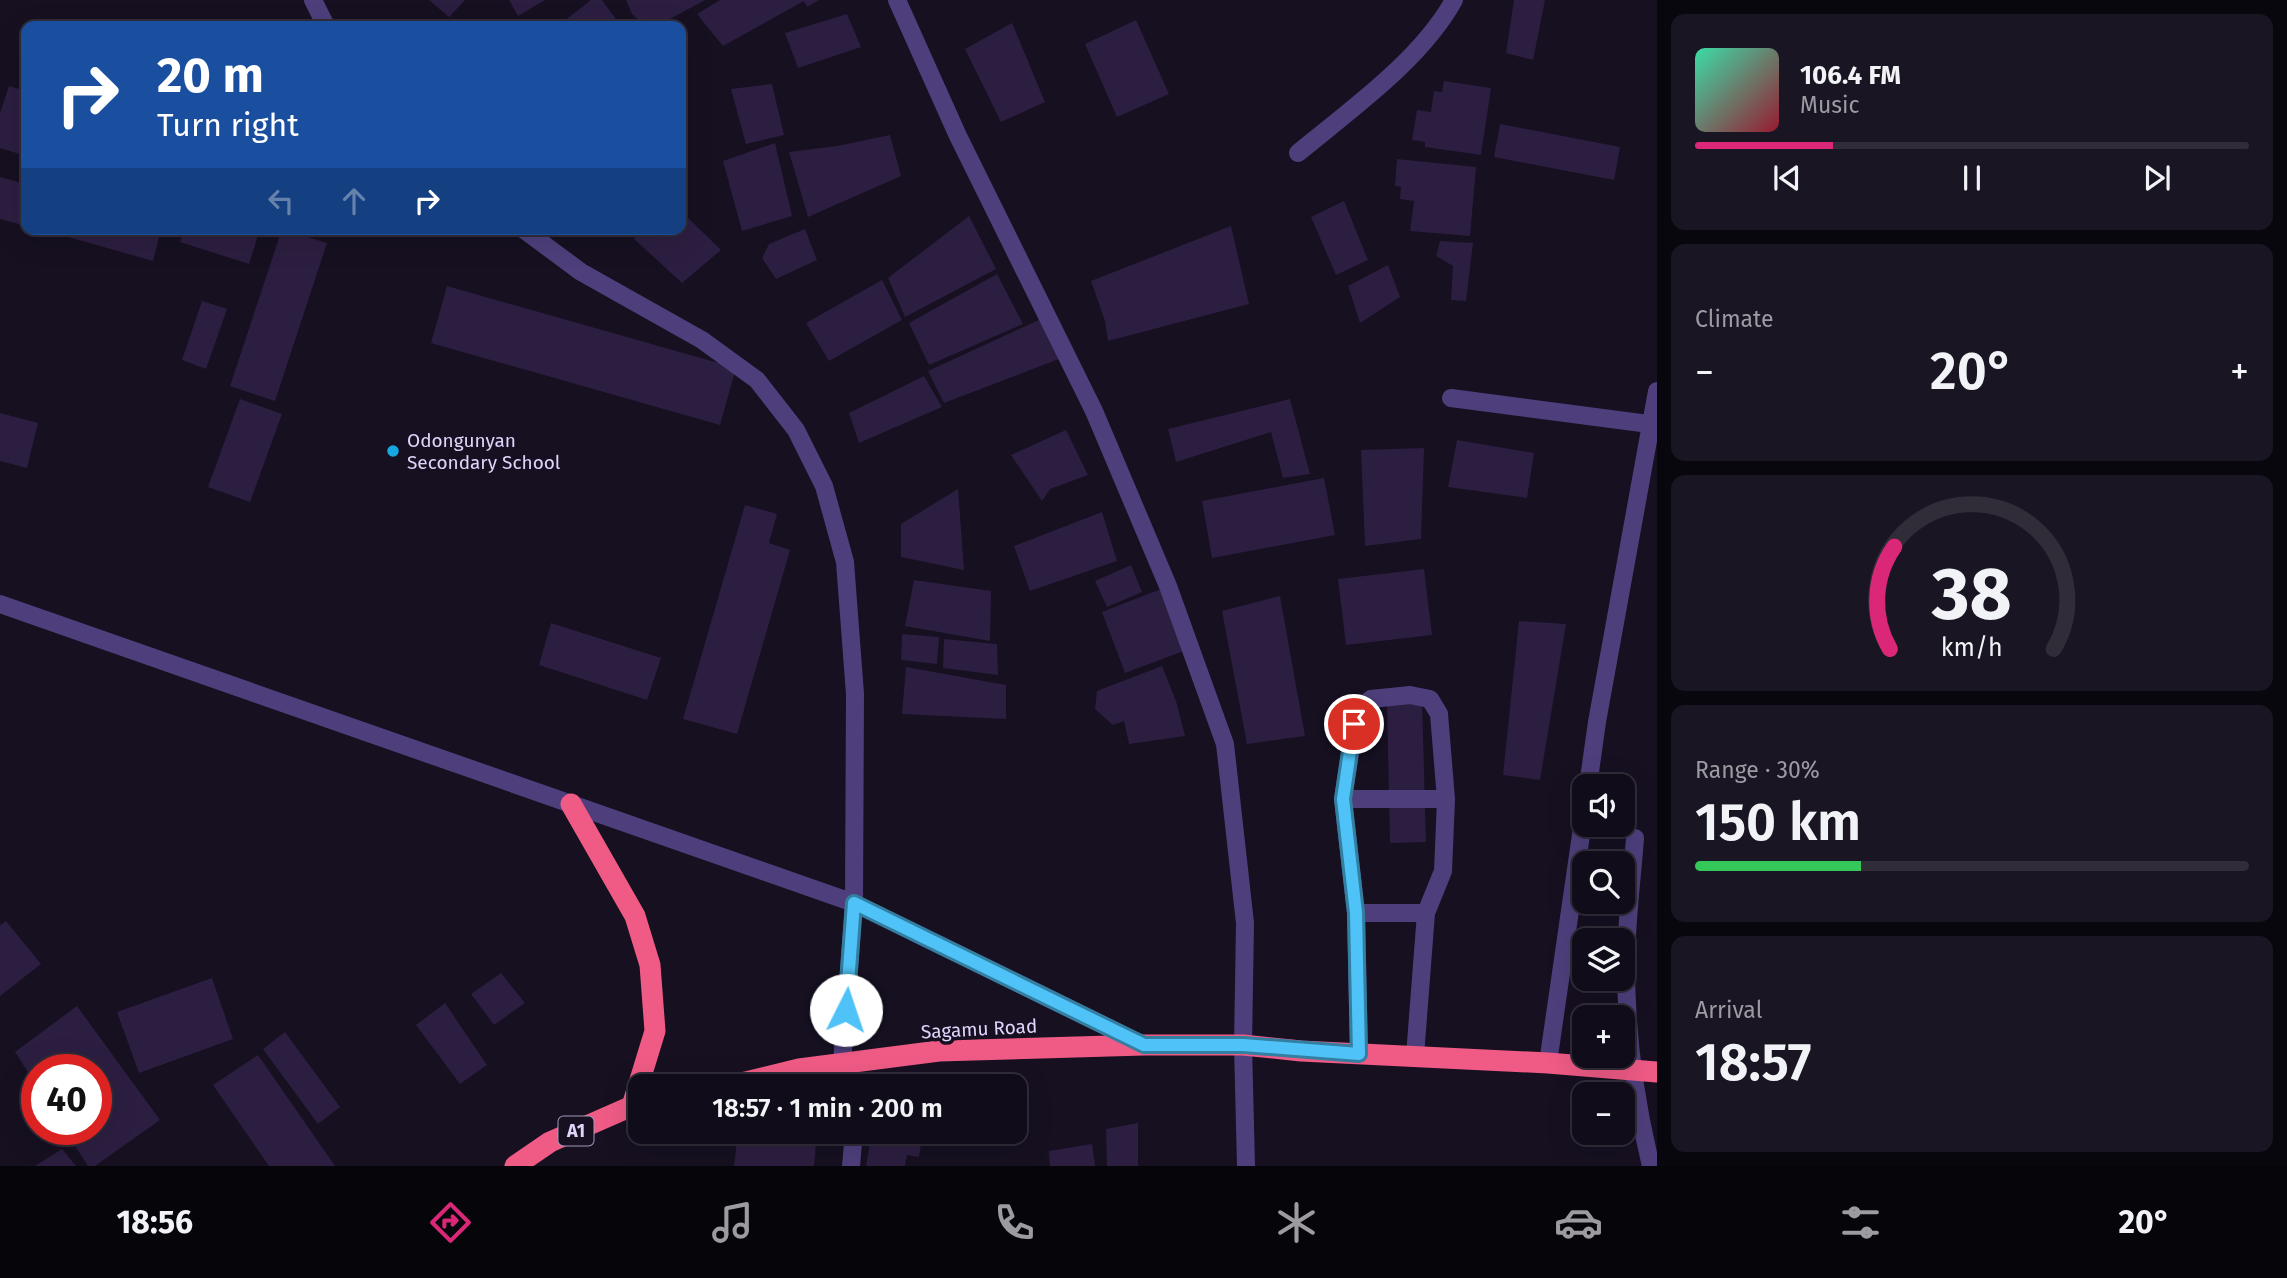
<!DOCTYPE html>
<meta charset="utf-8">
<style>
:root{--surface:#100c19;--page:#191522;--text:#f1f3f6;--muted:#9c9ba2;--line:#302c38;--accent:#db2777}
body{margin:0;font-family:"Fira Sans",sans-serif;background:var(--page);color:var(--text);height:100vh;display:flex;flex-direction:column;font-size:26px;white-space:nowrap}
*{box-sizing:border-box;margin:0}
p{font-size:23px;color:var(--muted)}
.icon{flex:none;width:38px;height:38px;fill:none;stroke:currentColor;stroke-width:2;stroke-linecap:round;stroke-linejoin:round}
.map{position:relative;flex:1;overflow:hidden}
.side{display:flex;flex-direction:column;gap:14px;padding:14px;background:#09070e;width:630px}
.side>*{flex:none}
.guide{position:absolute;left:21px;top:21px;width:665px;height:214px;border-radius:14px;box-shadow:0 7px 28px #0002,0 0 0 2px var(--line);background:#1a4fa0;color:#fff;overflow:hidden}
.controls{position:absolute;left:1572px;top:774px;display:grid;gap:14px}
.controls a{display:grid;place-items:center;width:63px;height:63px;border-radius:14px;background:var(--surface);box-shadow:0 7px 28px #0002,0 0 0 2px var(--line);font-size:35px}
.speed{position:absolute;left:21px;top:1054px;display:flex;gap:14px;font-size:35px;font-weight:700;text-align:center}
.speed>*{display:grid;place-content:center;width:91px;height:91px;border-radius:50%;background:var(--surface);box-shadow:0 7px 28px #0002,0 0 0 2px var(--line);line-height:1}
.speed .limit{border:10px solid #d22;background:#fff;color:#111}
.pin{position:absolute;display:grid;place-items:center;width:60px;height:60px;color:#fff;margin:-30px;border:4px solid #fff;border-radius:50%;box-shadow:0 2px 7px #0007}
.me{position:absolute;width:77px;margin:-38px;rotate:4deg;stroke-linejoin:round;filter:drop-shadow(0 0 5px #0008)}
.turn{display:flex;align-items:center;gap:24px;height:147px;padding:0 21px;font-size:32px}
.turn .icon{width:91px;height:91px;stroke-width:2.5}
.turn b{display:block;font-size:49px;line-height:60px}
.lanes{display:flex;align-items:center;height:66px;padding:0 21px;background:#0003;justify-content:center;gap:35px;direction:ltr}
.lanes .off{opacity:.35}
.big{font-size:52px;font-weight:600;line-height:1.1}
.side .tile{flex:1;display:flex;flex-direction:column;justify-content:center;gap:10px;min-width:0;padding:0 24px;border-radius:14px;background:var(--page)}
.side .dial{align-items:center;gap:0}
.dial svg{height:182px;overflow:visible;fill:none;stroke:var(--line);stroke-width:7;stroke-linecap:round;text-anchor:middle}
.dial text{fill:var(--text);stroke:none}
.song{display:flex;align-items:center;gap:21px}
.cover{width:84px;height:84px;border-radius:10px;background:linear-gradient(135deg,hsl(160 70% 55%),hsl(350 70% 35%))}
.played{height:7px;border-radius:4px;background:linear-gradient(90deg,var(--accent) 25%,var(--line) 25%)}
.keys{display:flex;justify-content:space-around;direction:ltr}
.heat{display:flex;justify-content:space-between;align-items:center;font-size:38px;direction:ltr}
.charge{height:10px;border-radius:5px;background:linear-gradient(90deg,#34c759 30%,var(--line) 0)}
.trip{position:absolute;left:628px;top:1074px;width:399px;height:70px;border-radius:14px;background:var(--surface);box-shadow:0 7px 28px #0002,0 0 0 2px var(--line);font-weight:600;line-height:70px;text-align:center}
.tabs{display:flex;height:112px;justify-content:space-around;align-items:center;background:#06050a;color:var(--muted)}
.tabs .icon{width:49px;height:49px}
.tabs .on{color:var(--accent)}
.tabs b{font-size:32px;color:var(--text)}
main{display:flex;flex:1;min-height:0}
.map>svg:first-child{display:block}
.building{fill:#2c1e40}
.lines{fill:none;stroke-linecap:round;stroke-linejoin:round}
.minor{stroke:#4e3f7c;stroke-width:18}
.highway{stroke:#ef5b85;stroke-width:21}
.route-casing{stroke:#337fa1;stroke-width:18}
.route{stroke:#4fc3f7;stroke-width:12}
.poi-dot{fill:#17a8e4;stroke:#161021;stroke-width:2.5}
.labels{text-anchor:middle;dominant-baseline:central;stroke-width:7;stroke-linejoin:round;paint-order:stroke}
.shield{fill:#161021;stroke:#a399ba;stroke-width:2}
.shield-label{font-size:18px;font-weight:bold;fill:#e0d4fb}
.poi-label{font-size:19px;fill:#e0d4fb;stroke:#161021;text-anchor:start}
.street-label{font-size:19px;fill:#e0d4fb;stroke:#161021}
</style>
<main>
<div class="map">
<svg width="1657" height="1166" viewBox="0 0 1657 1166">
<rect width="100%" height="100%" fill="#161021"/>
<path class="building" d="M429 0H465L449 17Z
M509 0H545L518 16Z
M591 0H602L621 26H566L563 22Z
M626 0H705L657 26H645L632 14Z
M720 0H819L807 7 804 1 723 46 697 14Z
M1514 0H1545L1533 60 1506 53Z
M847 14 861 47 798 68 785 33Z
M1136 20 1169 94 1117 117 1085 44Z
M1012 23 1045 102 1001 122 965 49Z
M1444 81 1491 88 1481 155 1425 147V142L1412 140 1417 110 1431 112 1434 91 1442 92Z
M772 84 784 135 746 144 731 89Z
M9 86 26 91V156L0 148V113Z
M1500 124 1620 147 1614 180 1494 157Z
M890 135 901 176 808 217 789 152 837 146Z
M775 143 792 216 742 231 723 161Z
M1397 159 1476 167 1470 236 1410 231 1414 201 1400 199 1401 187 1395 186Z
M0 177 26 184V226L0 219Z
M1344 201 1368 260 1336 275 1311 217Z
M681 211 721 250 682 283 634 239 644 229H681Z
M969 216 996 269 905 317 888 278Z
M1231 226 1249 304 1108 341 1105 321 1091 281Z
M40 229H161L153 261Z
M184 229H260L249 264 180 242Z
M282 229 327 243 275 401 230 386Z
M805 229 817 260 776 279 762 258 769 244Z
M1440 241 1473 243 1466 301 1451 300 1453 266 1436 256Z
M1388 265 1400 297 1360 323 1348 286Z
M997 274 1023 324 929 365 909 323Z
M882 280 902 320 829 361 806 323Z
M447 286 736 368 720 425 431 343Z
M202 301 227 309 206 369 182 360Z
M1041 319 1064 357 944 403 928 371Z
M924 376 942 407 859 443 849 413Z
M240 399 282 414 250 502 208 487Z
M1290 399 1310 474 1283 478 1271 432 1176 462 1168 429Z
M0 413 38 423 27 468 0 461Z
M1066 430 1088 475 1050 489 1042 501 1011 455Z
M1457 440 1534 453 1527 498 1448 487Z
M1424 448 1421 539 1365 546 1361 450Z
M1324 478 1335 535 1212 558 1202 501Z
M958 489 964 570 901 557V524Z
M745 505 777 514 769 543 790 550 737 734 683 719Z
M1102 512 1117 561 1030 591 1014 546Z
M1131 565 1142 592 1107 607 1095 581Z
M1424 569 1432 635 1346 645 1338 579Z
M914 580 991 591 990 641 905 626Z
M1166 587 1189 649 1125 673 1102 612Z
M1280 596 1305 736 1247 744 1222 611Z
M1519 621 1566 624 1540 780 1503 775Z
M551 623 661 658 647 700 539 665Z
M902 634 939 637 937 664 901 660Z
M944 639 997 644 998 675 943 668Z
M1162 666 1176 701 1185 736 1129 744 1124 721 1113 725 1095 709 1097 691Z
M906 667 1006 685V719L902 714Z
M1422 701 1426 842 1390 843 1387 702Z
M6 921 41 964 0 996V925Z
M501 973 525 1003 494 1025 471 994Z
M212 978 233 1039 139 1073 117 1012Z
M445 1003 487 1065 460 1084 416 1025Z
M77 1006 160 1120 95 1166H88L64 1129H96V1069H37V1086L15 1052Z
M285 1032 340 1107 318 1124 263 1049Z
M258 1055 335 1166H269L213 1085Z
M1138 1123V1166H1107L1106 1129Z
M738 1132 817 1133 814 1166H734Z
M872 1132H923L919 1157 907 1155 905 1166H866Z
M1092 1144 1095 1166H1050L1049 1151Z
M62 1149 76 1166H35Z"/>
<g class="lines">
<path class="minor" d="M313 0 326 26
M897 0 958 136 1094 411 1168 586 1225 744 1245 923 1243 1045 1246 1166
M1298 153C1350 110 1421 60 1454 0
M523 229 581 272 702 340 757 380 796 430 824 486 845 562 855 694 854 903 842 1063 846 1087
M1451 398 1657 425
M0 604 854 903 1144 1045
M1588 786 1597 722 1657 391
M1343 799H1446
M1635 838C1632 880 1626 923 1626 965 1626 1032 1635 1101 1651 1166
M1356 913H1426
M1359 1054 1356 913 1343 799 1357 709 1371 699 1410 695 1430 699 1439 714 1446 799 1443 871 1426 913 1415 1056
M1548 1063 1584 814
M851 1166 854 1132"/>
<path class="highway" d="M571 804 635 916 650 965 655 1031 632 1106
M725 1087 799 1069 939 1051 1144 1045H1243L1301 1051 1548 1063 1657 1072
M515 1166 550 1142 632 1106 640 1104"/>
</g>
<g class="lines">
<g class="route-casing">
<path id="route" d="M846 1010 854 903 1144 1045H1243L1359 1054 1356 913 1343 799 1354 724"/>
</g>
<use href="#route" class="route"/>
</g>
<circle class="poi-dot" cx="393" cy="451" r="7"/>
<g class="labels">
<rect class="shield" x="558.5" y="1116.5" width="35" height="29" rx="5"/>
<g class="shield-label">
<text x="576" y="1131">A1</text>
</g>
<g class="poi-label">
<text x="407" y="440">Odongunyan<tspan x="407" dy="22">Secondary School</tspan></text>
</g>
<g class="street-label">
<text transform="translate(979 1029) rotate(-3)">Sagamu Road</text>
</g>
</g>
</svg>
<div class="controls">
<a><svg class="icon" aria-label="sound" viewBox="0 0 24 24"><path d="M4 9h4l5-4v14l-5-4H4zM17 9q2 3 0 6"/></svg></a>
<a><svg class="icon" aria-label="search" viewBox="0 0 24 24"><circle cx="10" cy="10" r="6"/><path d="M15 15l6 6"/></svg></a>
<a><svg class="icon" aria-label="layers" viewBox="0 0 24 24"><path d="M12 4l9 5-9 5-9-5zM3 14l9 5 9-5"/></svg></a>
<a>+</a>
<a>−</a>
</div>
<div class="speed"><div class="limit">40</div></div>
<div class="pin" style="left:1354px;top:724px;background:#d93025"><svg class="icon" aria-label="arrive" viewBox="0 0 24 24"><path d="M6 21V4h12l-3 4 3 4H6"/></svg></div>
<svg class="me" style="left:846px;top:1010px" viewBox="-20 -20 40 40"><circle r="19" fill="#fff"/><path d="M0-13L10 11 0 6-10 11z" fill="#4fc3f7"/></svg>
<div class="trip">18:57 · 1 min · 200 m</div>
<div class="guide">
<div class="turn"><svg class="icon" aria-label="right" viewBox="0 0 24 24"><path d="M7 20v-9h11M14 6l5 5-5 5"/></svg><div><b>20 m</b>Turn right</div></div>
<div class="lanes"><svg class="icon off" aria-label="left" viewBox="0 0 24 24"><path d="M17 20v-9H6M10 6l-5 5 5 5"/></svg><svg class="icon off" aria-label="ahead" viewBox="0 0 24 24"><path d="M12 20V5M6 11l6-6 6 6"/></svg><svg class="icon" aria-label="right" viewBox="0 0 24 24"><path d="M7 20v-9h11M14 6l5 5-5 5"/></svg></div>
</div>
</div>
<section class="side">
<div class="tile">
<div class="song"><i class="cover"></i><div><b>106.4 FM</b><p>Music</p></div></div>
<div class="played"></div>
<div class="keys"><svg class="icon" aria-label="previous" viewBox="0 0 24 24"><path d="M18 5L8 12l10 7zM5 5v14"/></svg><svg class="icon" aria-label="pause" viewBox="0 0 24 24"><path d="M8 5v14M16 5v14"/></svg><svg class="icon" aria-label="next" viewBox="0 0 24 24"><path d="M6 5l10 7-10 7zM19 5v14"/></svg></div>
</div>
<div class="tile"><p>Climate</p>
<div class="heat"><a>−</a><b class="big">20°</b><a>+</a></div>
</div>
<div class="tile dial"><svg viewBox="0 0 100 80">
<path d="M14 69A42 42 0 1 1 86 69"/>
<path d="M14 69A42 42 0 0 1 16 24" stroke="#db2777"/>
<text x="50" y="56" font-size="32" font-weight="700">38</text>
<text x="50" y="72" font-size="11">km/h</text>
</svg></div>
<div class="tile"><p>Range · 30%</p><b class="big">150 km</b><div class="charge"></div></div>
<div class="tile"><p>Arrival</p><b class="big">18:57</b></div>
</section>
</main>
<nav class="tabs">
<b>18:56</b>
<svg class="icon on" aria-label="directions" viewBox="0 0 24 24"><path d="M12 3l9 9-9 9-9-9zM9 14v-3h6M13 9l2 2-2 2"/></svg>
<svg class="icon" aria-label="music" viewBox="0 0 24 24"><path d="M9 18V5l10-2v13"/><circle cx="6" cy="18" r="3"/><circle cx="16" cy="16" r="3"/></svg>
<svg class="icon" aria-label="phone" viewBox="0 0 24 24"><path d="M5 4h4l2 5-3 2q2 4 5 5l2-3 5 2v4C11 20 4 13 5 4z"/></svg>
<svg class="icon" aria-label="climate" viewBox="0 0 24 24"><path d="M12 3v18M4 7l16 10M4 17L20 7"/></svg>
<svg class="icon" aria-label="car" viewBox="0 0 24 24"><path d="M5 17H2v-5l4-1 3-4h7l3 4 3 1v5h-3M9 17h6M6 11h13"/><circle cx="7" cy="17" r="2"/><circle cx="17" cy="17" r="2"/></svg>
<svg class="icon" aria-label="filters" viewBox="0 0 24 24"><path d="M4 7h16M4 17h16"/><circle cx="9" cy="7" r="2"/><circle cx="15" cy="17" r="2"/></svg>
<b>20°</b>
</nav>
